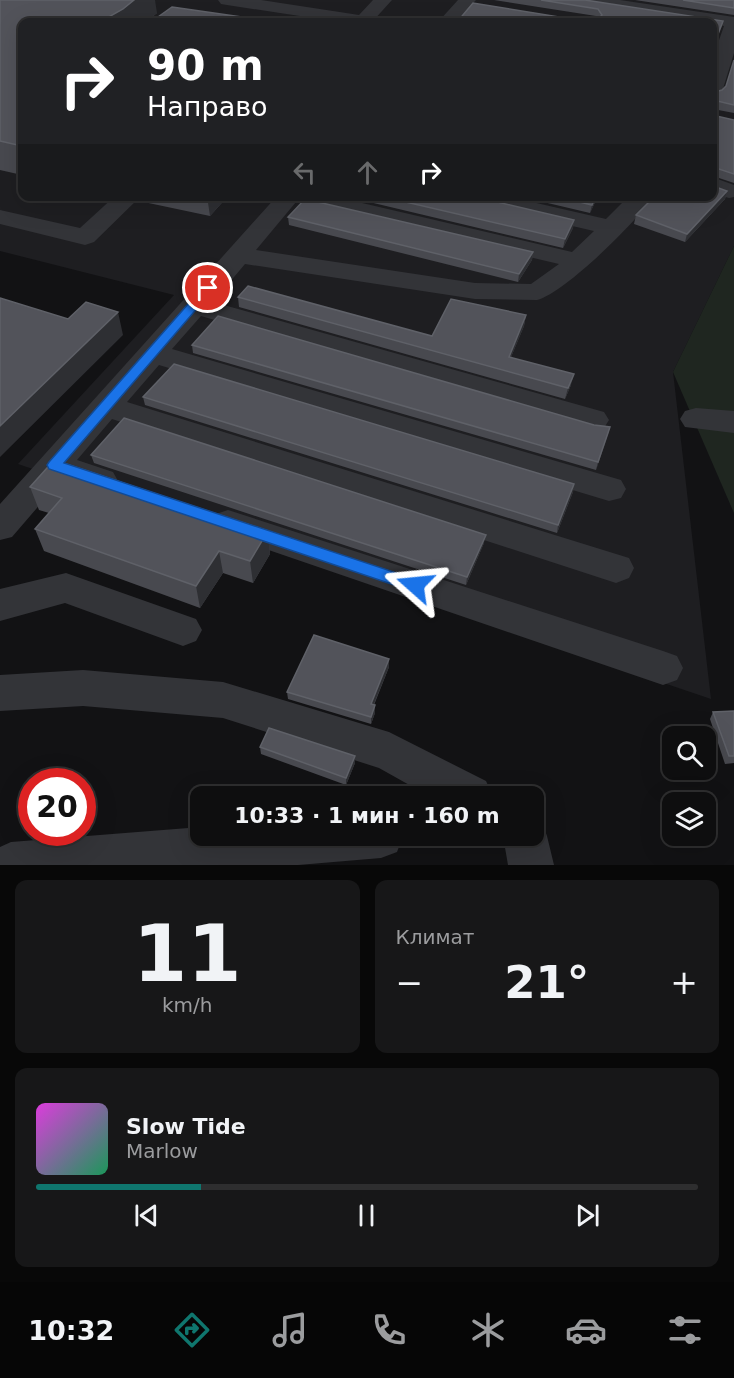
<!DOCTYPE html>
<html lang="ru">
<meta charset="utf-8">
<style>
:root{--surface:#0e0e0f;--page:#171718;--text:#f1f3f6;--muted:#9b9c9e;--line:#2e2e2f;--accent:#0f766e}
body{margin:0;font-family:"DejaVu Sans",sans-serif;background:var(--page);color:var(--text);height:100vh;display:flex;flex-direction:column;font-size:22px;white-space:nowrap}
*{box-sizing:border-box;margin:0}
p{font-size:20px;color:var(--muted)}
.icon{flex:none;width:33px;height:33px;fill:none;stroke:currentColor;stroke-width:2;stroke-linecap:round;stroke-linejoin:round}
.map{position:relative;height:865px;overflow:hidden}
.details{display:flex;flex-direction:column;gap:15px;padding:15px;background:#080808;flex:1}
.details>*{flex:none}
.guide{position:absolute;left:18px;top:18px;width:699px;height:183px;border-radius:12px;box-shadow:0 6px 24px #0002,0 0 0 2px var(--line);background:#202124;color:#fff;overflow:hidden}
.fabs{position:absolute;left:662px;top:726px;display:grid;gap:12px}
.fabs a{display:grid;place-items:center;width:54px;height:54px;border-radius:12px;background:var(--surface);box-shadow:0 6px 24px #0002,0 0 0 2px var(--line);font-size:30px}
.speed{position:absolute;left:18px;top:768px;display:flex;gap:12px;font-size:30px;font-weight:700;text-align:center}
.speed>*{display:grid;place-content:center;width:78px;height:78px;border-radius:50%;background:var(--surface);box-shadow:0 6px 24px #0002,0 0 0 2px var(--line);line-height:1}
.speed .limit{border:9px solid #d22;background:#fff;color:#111}
.pin{position:absolute;display:grid;place-items:center;width:51px;height:51px;color:#fff;margin:-26px;border:3px solid #fff;border-radius:50%;box-shadow:0 2px 6px #0007}
.me{position:absolute;width:66px;margin:-33px;rotate:288deg;stroke-linejoin:round;filter:drop-shadow(0 0 4px #0008)}
.turn{display:flex;align-items:center;gap:21px;height:126px;padding:0 30px;font-size:27px}
.turn .icon{width:78px;height:78px;stroke-width:2.5}
.turn b{display:block;font-size:42px;line-height:51px}
.lanes{display:flex;align-items:center;height:57px;padding:0 30px;background:#0003;justify-content:center;gap:30px;direction:ltr}
.lanes .off{opacity:.35}
.big{font-size:45px;font-weight:800;line-height:1.1}
.details .card{flex:1;display:flex;flex-direction:column;justify-content:center;gap:9px;min-width:0;padding:0 21px;border-radius:12px;background:var(--page)}
.details .dial{align-items:center;gap:0}
.dial b{font-size:78px;line-height:1}
.song{display:flex;align-items:center;gap:18px}
.cover{width:72px;height:72px;border-radius:9px;background:linear-gradient(135deg,hsl(300 70% 55%),hsl(150 70% 35%))}
.played{height:6px;border-radius:3px;background:linear-gradient(90deg,var(--accent) 25%,var(--line) 25%)}
.keys{display:flex;justify-content:space-around;direction:ltr}
.heat{display:flex;justify-content:space-between;align-items:center;font-size:33px;direction:ltr}
.details .tiles{flex:1;display:grid;gap:15px;grid-template-columns:1fr 1fr}
.card:last-child{grid-column:span 2}
.trip{position:absolute;left:190px;top:786px;width:354px;height:60px;border-radius:12px;background:var(--surface);box-shadow:0 6px 24px #0002,0 0 0 2px var(--line);font-weight:800;line-height:60px;text-align:center}
.tabs{display:flex;height:96px;justify-content:space-around;align-items:center;background:#060606;color:var(--muted)}
.tabs .icon{width:42px;height:42px}
.tabs .on{color:var(--accent)}
.tabs b{font-size:27px;color:var(--text)}
.map>svg:first-child{display:block}
.built{fill:#1e1e21;fill-rule:evenodd}
.green{fill:#1f2620}
.lines{fill:none;stroke-linecap:round;stroke-linejoin:round}
.minor{fill:#333438;fill-rule:evenodd}
.wall{fill:#48494f}
.shaded-wall{fill:#2e2f33}
.building{fill:#52535a;stroke:#5f6168;stroke-width:1.5}
.route{fill:#1a73e8;stroke:#114b97;stroke-width:1.5}
</style>
<div class="map">
<svg width="734" height="865" viewBox="0 0 734 865">
<rect width="100%" height="100%" fill="#121214"/>
<path class="built" d="M0 0H734V246L673 372 711 699 18 464 174 295 0 251ZM22 22H712V196H22Z"/>
<path class="green" d="M734 246V513L673 372Z"/>
<g class="lines">
<path class="minor" d="M218 0H261L359 15 373 0H392L372 22H339L227 5 221 4Z
M458 0H476L456 22H438Z
M575 0H620L734 17V53L722 92 719 96 712 98V60L724 26 584 5 578 4Z
M712 177 734 185V197L729 198 712 193Z
M115 196H141L94 242 85 245 0 224V210L80 228Z
M277 196H301L256 250 475 283 531 284 559 264 304 204 300 199 302 196H332L572 252 594 231 464 201 461 196H506L606 219 629 196H654C637 221 565 293 537 300L475 299 245 264 213 302 604 412 609 420 604 428 593 431 201 316 172 349 621 480 626 489 621 498 609 501 159 365 127 402 629 558 634 568 629 578 616 583 112 419 77 460 113 472 118 481 113 490 101 493 61 480 12 537 0 540V504Z
M696 408 734 411V433L685 427 680 419 685 411Z
M228 510 663 651 677 656 683 668 677 680 663 685 216 532 211 523 216 514Z
M66 573 196 619 202 630 196 641 183 646 65 603 0 621V589Z
M83 670 223 682 389 732 486 781 493 796H429L379 768 223 718 83 706 0 711V675Z
M534 817 541 820 547 836 554 865H508L503 836H534Z
M201 827V836H403L397 852 381 858 298 865H0V847L11 842Z"/>
</g>
<path class="wall" d="M0 0 157 13 146 22H22V175L0 170Z
M494 0H585L723 21 721 28 559 17H597L596 16Z
M635 0H734V15Z
M734 60V113L713 109 712 91 715 92 722 90 726 86Z
M712 115 734 120V183L713 176V186L727 191 725 199 685 242 634 224 636 215 655 196H712Z
M138 196H228L210 216 139 201Z
M344 196H472L574 220 573 228 563 248Z
M518 196H598L590 213Z
M288 217 533 252 532 260 518 282 289 225Z
M238 297 432 336 526 315 524 326 511 357 571 385 565 399 239 307Z
M192 345 594 425 610 427 596 470 193 353Z
M143 397 574 484 573 492 557 533 145 405Z
M91 455 484 543 466 585 94 463Z
M30 487 268 531 270 554 253 583 223 573 200 608 44 551 35 529 49 513 39 510Z
M389 659V667L374 705 375 713 371 724 288 699 287 692Z
M734 711V763L725 764 710 719 713 712Z
M260 747 355 763 346 785 261 754Z"/>
<path class="shaded-wall" d="M134 0H155L157 13 146 22H100Z
M727 191 725 199 685 242 687 234Z
M207 196H228L210 216Z
M596 196H598L590 213 592 205Z
M574 220 573 228 563 248 565 239Z
M533 252 532 260 518 282 519 274Z
M118 312 123 335 0 457V426Z
M526 315 524 326 507 367 509 357Z
M574 374 571 385 565 399 568 388Z
M610 427 608 435 596 470 598 462Z
M574 484 573 492 557 533 558 525Z
M268 531 270 554 253 583 250 561Z
M486 535 484 543 466 585 467 577Z
M219 551 223 573 200 608 196 586Z
M389 659V667L371 711V704Z
M375 705V713L371 724V717Z
M355 756V763L346 785V778Z"/>
<path class="building" d="M0 0H134L123 9 100 22H22V146L0 141Z
M541 0H585L723 21 712 50V22H457L473 3 559 17H600L602 15 598 9Z
M683 0H734V8Z
M172 7 276 22H151Z
M734 60V105L713 100 712 110V91L715 92 722 90 726 86Z
M712 115 734 120V174L713 167V186L727 191 687 234 636 215 655 196H712V140L717 131 712 130Z
M380 196H472L574 220 565 239Z
M556 196H596L592 205Z
M305 199 533 252 519 274 288 217Z
M248 286 432 336 451 299 526 315 509 357 574 374 568 388 238 297Z
M0 298 68 319 86 302 118 312 0 426Z
M218 316 594 425 610 427 598 462 192 345Z
M174 364 574 484 558 525 143 397Z
M124 418 486 535 467 577 91 455Z
M66 464 268 531 250 561 219 551 196 586 35 529 62 498 30 487 48 467 59 471Z
M314 635 389 659 371 704 375 705 371 717 287 692Z
M734 711V756H729L713 712Z
M269 728 355 756 346 778 260 747Z"/>
<path class="route" d="M208 285 212 286V291L64 463 421 581 423 585 421 590 415 592 49 469 47 465 49 462 204 286Z"/>
</svg>
<div class="fabs">
<a><svg class="icon" aria-label="search" viewBox="0 0 24 24"><circle cx="10" cy="10" r="6"/><path d="M15 15l6 6"/></svg></a>
<a><svg class="icon" aria-label="layers" viewBox="0 0 24 24"><path d="M12 4l9 5-9 5-9-5zM3 14l9 5 9-5"/></svg></a>
</div>
<div class="speed"><div class="limit">20</div></div>
<div class="pin" style="left:208px;top:288px;background:#d93025"><svg class="icon" aria-label="arrive" viewBox="0 0 24 24"><path d="M6 21V4h12l-3 4 3 4H6"/></svg></div>
<svg class="me" style="left:415px;top:585px" viewBox="-20 -20 40 40"><path d="M0-17L14 15 0 8-14 15z" fill="#1a73e8" stroke="#fff" stroke-width="4"/></svg>
<div class="trip">10:33 · 1 мин · 160 m</div>
<div class="guide">
<div class="turn"><svg class="icon" aria-label="right" viewBox="0 0 24 24"><path d="M7 20v-9h11M14 6l5 5-5 5"/></svg><div><b>90 m</b>Направо</div></div>
<div class="lanes"><svg class="icon off" aria-label="left" viewBox="0 0 24 24"><path d="M17 20v-9H6M10 6l-5 5 5 5"/></svg><svg class="icon off" aria-label="ahead" viewBox="0 0 24 24"><path d="M12 20V5M6 11l6-6 6 6"/></svg><svg class="icon" aria-label="right" viewBox="0 0 24 24"><path d="M7 20v-9h11M14 6l5 5-5 5"/></svg></div>
</div>
</div>
<section class="details">
<div class="tiles">
<div class="card dial"><b>11</b><p>km/h</p></div>
<div class="card"><p>Климат</p>
<div class="heat"><a>−</a><b class="big">21°</b><a>+</a></div>
</div>
<div class="card">
<div class="song"><i class="cover"></i><div><b>Slow Tide</b><p>Marlow</p></div></div>
<div class="played"></div>
<div class="keys"><svg class="icon" aria-label="previous" viewBox="0 0 24 24"><path d="M18 5L8 12l10 7zM5 5v14"/></svg><svg class="icon" aria-label="pause" viewBox="0 0 24 24"><path d="M8 5v14M16 5v14"/></svg><svg class="icon" aria-label="next" viewBox="0 0 24 24"><path d="M6 5l10 7-10 7zM19 5v14"/></svg></div>
</div>
</div>
</section>
<nav class="tabs">
<b>10:32</b>
<svg class="icon on" aria-label="directions" viewBox="0 0 24 24"><path d="M12 3l9 9-9 9-9-9zM9 14v-3h6M13 9l2 2-2 2"/></svg>
<svg class="icon" aria-label="music" viewBox="0 0 24 24"><path d="M9 18V5l10-2v13"/><circle cx="6" cy="18" r="3"/><circle cx="16" cy="16" r="3"/></svg>
<svg class="icon" aria-label="phone" viewBox="0 0 24 24"><path d="M5 4h4l2 5-3 2q2 4 5 5l2-3 5 2v4C11 20 4 13 5 4z"/></svg>
<svg class="icon" aria-label="climate" viewBox="0 0 24 24"><path d="M12 3v18M4 7l16 10M4 17L20 7"/></svg>
<svg class="icon" aria-label="car" viewBox="0 0 24 24"><path d="M5 17H2v-5l4-1 3-4h7l3 4 3 1v5h-3M9 17h6M6 11h13"/><circle cx="7" cy="17" r="2"/><circle cx="17" cy="17" r="2"/></svg>
<svg class="icon" aria-label="filters" viewBox="0 0 24 24"><path d="M4 7h16M4 17h16"/><circle cx="9" cy="7" r="2"/><circle cx="15" cy="17" r="2"/></svg>
</nav>
